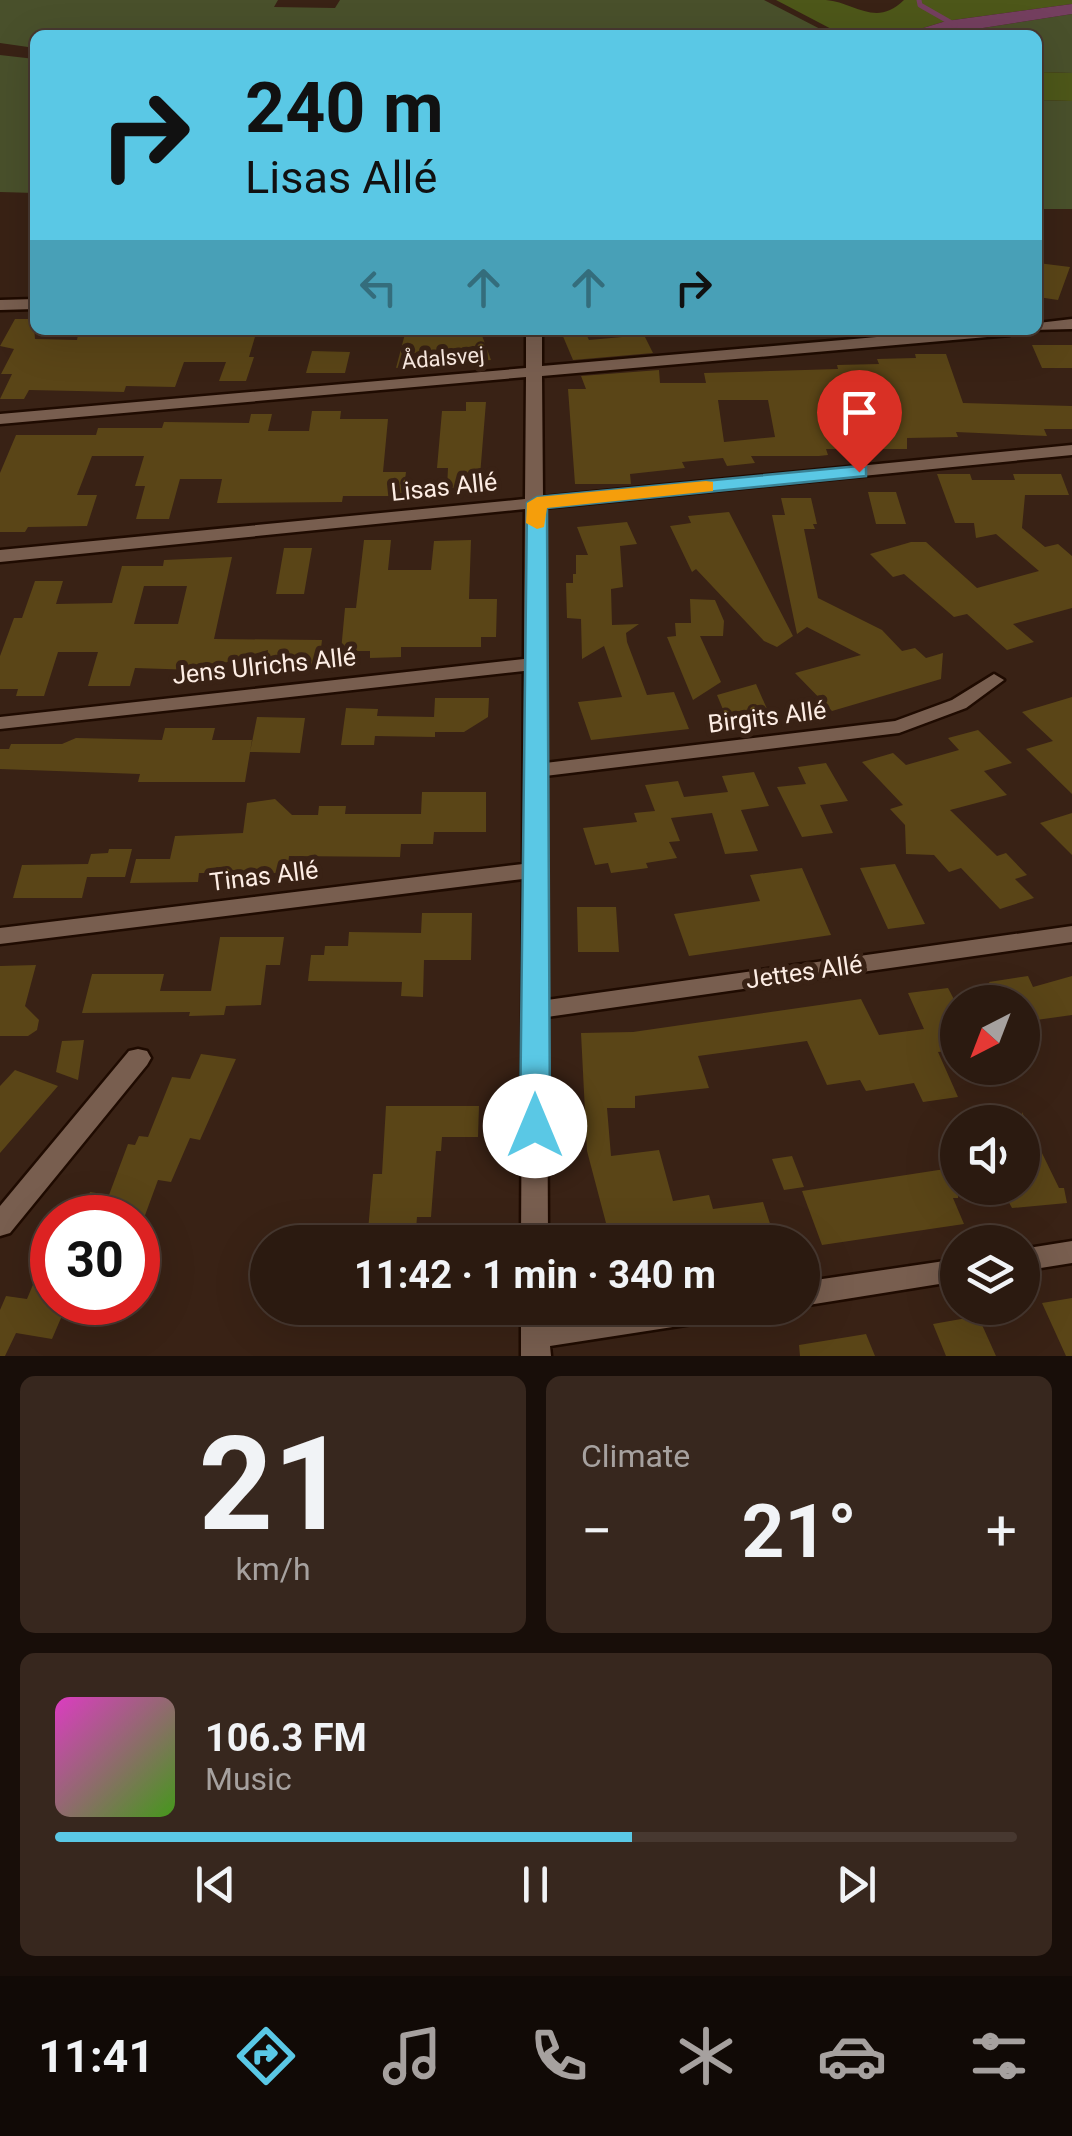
<!DOCTYPE html>
<meta charset="utf-8">
<style>
:root{--surface:#2b1a10;--page:#37271e;--text:#f1f3f6;--muted:#a6a19f;--line:#473830;--accent:#5ac8e5}
body{margin:0;font-family:Roboto,sans-serif;background:var(--page);color:var(--text);height:100vh;display:flex;flex-direction:column;font-size:38px;white-space:nowrap}
*{box-sizing:border-box;margin:0}
p{font-size:32px;color:var(--muted)}
.icon{flex:none;width:55px;height:55px;fill:none;stroke:currentColor;stroke-width:2;stroke-linecap:round;stroke-linejoin:round}
.map{position:relative;height:1356px;overflow:hidden}
.drawer{display:flex;flex-direction:column;gap:20px;padding:20px;background:#180e09;flex:1}
.drawer>*{flex:none}
.top-card{position:absolute;left:30px;top:30px;width:1012px;height:305px;border-radius:15px;box-shadow:0 10px 40px #0002,0 0 0 2px var(--line);background:#5ac8e5;color:#111;overflow:hidden}
.needle{width:65px;rotate:222deg}
.fabs{position:absolute;left:940px;top:985px;display:grid;gap:20px}
.fabs a{display:grid;place-items:center;width:100px;height:100px;border-radius:50%;background:var(--surface);box-shadow:0 10px 40px #0002,0 0 0 2px var(--line);font-size:50px}
.speed{position:absolute;left:30px;top:1195px;display:flex;gap:20px;font-size:50px;font-weight:700;text-align:center}
.speed>*{display:grid;place-content:center;width:130px;height:130px;border-radius:50%;background:var(--surface);box-shadow:0 10px 40px #0002,0 0 0 2px var(--line);line-height:1}
.speed .limit{border:15px solid #d22;background:#fff;color:#111}
.pin{position:absolute;display:grid;place-items:center;width:85px;height:85px;color:#fff;margin:-102px -42px;border-radius:50% 50% 50% 0;rotate:-45deg;box-shadow:0 0 10px #0007}
.pin .icon{rotate:45deg}
.me{position:absolute;width:110px;margin:-55px;rotate:0deg;stroke-linejoin:round;filter:drop-shadow(0 0 8px #0008)}
.turn{display:flex;align-items:center;gap:35px;height:210px;padding:0 50px;font-size:45px}
.turn .icon{width:130px;height:130px;stroke-width:2.5}
.turn b{display:block;font-size:70px;line-height:85px}
.lanes{display:flex;align-items:center;height:95px;padding:0 50px;background:#0003;justify-content:center;gap:50px;direction:ltr}
.lanes .off{opacity:.35}
.big{font-size:75px;font-weight:700;line-height:1.1}
.drawer .widget{flex:1;display:flex;flex-direction:column;justify-content:center;gap:15px;min-width:0;padding:0 35px;border-radius:15px;background:var(--page)}
.drawer .dial{align-items:center;gap:0}
.dial b{font-size:130px;line-height:1}
.song{display:flex;align-items:center;gap:30px}
.cover{width:120px;height:120px;border-radius:15px;background:linear-gradient(135deg,hsl(310 70% 55%),hsl(100 70% 35%))}
.played{height:10px;border-radius:5px;background:linear-gradient(90deg,var(--accent) 60%,var(--line) 60%)}
.keys{display:flex;justify-content:space-around;direction:ltr}
.heat{display:flex;justify-content:space-between;align-items:center;font-size:55px;direction:ltr}
.drawer .tiles{flex:1;display:grid;gap:20px;grid-template-columns:1fr 1fr}
.widget:last-child{grid-column:span 2}
.trip{position:absolute;left:250px;top:1225px;width:570px;height:100px;border-radius:50px;background:var(--surface);box-shadow:0 10px 40px #0002,0 0 0 2px var(--line);font-weight:700;line-height:100px;text-align:center}
.tabs{display:flex;height:160px;justify-content:space-around;align-items:center;background:#110a06;color:var(--muted)}
.tabs .icon{width:70px;height:70px}
.tabs .active{color:var(--accent)}
.tabs b{font-size:45px;color:var(--text)}
.map>svg:first-child{display:block}
.green{fill:#49502b}
.forest{fill:#4d5719}
.water{fill:#743f5f}
.lines{fill:none;stroke-linecap:round;stroke-linejoin:round}
.stream{stroke:#743f5f;stroke-width:5}
.building{fill:#5a4517;fill-rule:evenodd}
.street-casing{stroke:#1f0b01;stroke-width:5}
.street{fill:#785e4f;fill-rule:evenodd}
.route{fill:#5ac8e5;stroke:#3a8295;stroke-width:2.5}
.slow{fill:#f59e0b}
.labels{text-anchor:middle;dominant-baseline:central;stroke-width:10;stroke-linejoin:round;paint-order:stroke}
.far-street-label{font-size:22px;fill:#fdede4;stroke:#392215}
.street-label{font-size:25px;fill:#fdede4;stroke:#392215}
</style>
<div class="map">
<svg width="1072" height="1356" viewBox="0 0 1072 1356">
<rect width="100%" height="100%" fill="#392215"/>
<path class="green" d="M0 0H278L274 7 335 8 340 0H764L828 33 35 35V48L0 43Z
M1072 14V73L1038 72V35H938Z
M0 55 35 59V193L0 192Z
M1038 100 1072 101V209H1038Z"/>
<path class="forest" d="M776 0C793 0 810 0 826 0 854 2 876 28 904 0H1072V4L946 21 920 29 854 34 839 33Z
M1038 72 1072 73V101L1038 100Z"/>
<path class="water" d="M1072 4V14L938 35H816L920 29 946 21Z"/>
<g class="lines">
<path class="stream" d="M919 0 920 5 955 25"/>
</g>
<path class="building" d="M1038 263 1070 267 1058 300 1038 297Z
M33 313 35 339 77 340 79 330H257L249 357H254L246 381H219L226 362H184L175 387 126 386 124 392 29 390 24 399H0L12 374H1L14 349 0 346 15 319H30Z
M406 330H480L491 360 396 368Z
M585 332 589 340 644 335 653 353 573 360 562 334Z
M1032 345H1072V368H1042Z
M312 351 350 352 345 373H306Z
M915 354H946L963 403 1072 406V429H1044L1047 436 956 432 958 437 907 438V449H826L828 455 819 456H751L755 463 727 466 723 458 682 462 685 468 630 474 631 484H575L568 389H586L581 376 659 370 660 383H706L704 373 838 369 837 365 879 364 877 359 916 358ZM718 400H768L775 437 724 442Z
M466 402H486L479 488H447L448 468H437L442 411H466Z
M312 411H341L340 419H388L383 472H406L403 496H343L342 502 217 503 222 479H180L169 519H136L145 486H135L144 456H92L77 495H97L87 526 28 527 25 532H0V473L16 435H96L98 428H162L164 422 249 423 251 414H272L268 431H309Z
M937 474H970L972 480H1015L1013 474H1061L1069 495H1025L1022 528 1045 547 1058 544 1072 556V608L1013 624 1034 642 1007 650 967 614 954 617 904 574 893 577 870 554 911 542H926L977 588 1039 571 996 534 976 538 974 523H955Z
M868 492H896L906 524H876Z
M781 498H811L817 524H813L815 529H804L818 598 882 630 902 651 915 648 926 658 943 653 941 679 832 711 795 673 861 655 807 627 797 634 772 515H785Z
M729 512 793 636 777 647 764 641 696 569 692 572 670 526 691 523 688 516Z
M627 522 637 544 620 546 623 587 611 589 612 625 639 624 626 633 627 642 647 695 674 692 689 729 591 740 578 702 622 697 604 646 582 659 581 619 567 618 566 583H573V574H576V555H588L577 527Z
M364 540H391L388 570H431L434 541 471 540 469 599H497L496 637H481V647H401V657L370 658V651H341L345 608H356Z
M284 548H312L304 594H276Z
M232 557 214 639 322 640 319 665 265 668 268 650 217 665 215 677H195L196 670 135 668 130 686H88L98 652H58L44 696H16L18 689H0V656L14 618H22L35 581H63L56 604 112 603 122 566H163L164 560ZM144 586H187L178 624H134Z
M690 599 715 600 724 621 723 636H700L721 682 693 700 667 637 676 636 675 623H691Z
M756 684 771 718 729 724 717 695Z
M1072 697V794L1026 749 1053 741 1022 712Z
M435 698H489L488 717 464 732H435V737L375 736 374 745H341L346 708 378 709 377 716 434 717Z
M257 717 305 718 300 753 250 752Z
M165 728H215L212 740H252L245 782H138L140 774 0 769V749H9L11 744H62L76 738 162 740Z
M978 730 1012 763 984 771 1007 795 950 810 997 856 1006 853 1027 875 1015 879 1034 898 1000 909 961 868 949 872 934 855 906 854 905 825 890 809 903 805 862 762 893 753 906 765 959 750 948 738Z
M826 763 848 801 820 805 833 833 802 837 777 787 806 784 798 767Z
M754 772 769 806 741 810 758 851 725 854 712 813 671 818 680 841 669 842 677 858 646 863 648 868 611 873 608 863 595 865 583 828 637 822 634 813 655 811 645 785 678 781 684 797 728 792 722 776Z
M422 792H486V832H434L433 844H401L400 857 289 856 287 873H199L198 882 130 883 136 859H170L175 836 243 833 247 803 275 799 292 815H318L319 806H346L345 814H421Z
M1072 813V855L1040 823Z
M109 849H132L125 877H87L82 898H13L22 865 88 864 91 854 108 853Z
M895 864 925 924 888 929 860 868Z
M802 868 831 935 689 956 674 914 760 901 750 875Z
M577 907H616L619 952H578Z
M422 913H472L471 960H424L423 997 401 996 402 982 308 981 311 955H324L325 946H348L349 932 421 933Z
M220 937H284L280 965H266L261 1005 226 1006 224 1015 189 1016 190 1012 82 1013 92 974H164L160 991H211Z
M36 965 25 1006 39 1020 37 1030 28 1036H0V966Z
M1028 976 1033 987 1072 976V1015L1022 1022V1002H999L989 982Z
M948 988 958 1007V1050L938 1052 958 1097 923 1102 914 1083 866 1091 860 1080 827 1085 807 1041 698 1056 709 1088 635 1096V1108H607L611 1156 659 1150 673 1201 709 1195 713 1209 763 1202 776 1242H611L587 1151 581 1033 633 1032 861 999 879 1035 924 1029 908 993Z
M84 1040 78 1080 56 1072 62 1041Z
M201 1054 236 1059 200 1140 190 1138 171 1182 158 1180 144 1218H79L90 1192 109 1195 128 1144 135 1145 139 1136 148 1137 172 1077 190 1079Z
M15 1070 58 1086 0 1153V1086Z
M386 1106H479L478 1137H442L441 1151H436L431 1217H417L415 1240 367 1242 373 1174H382Z
M1022 1112 1059 1188H1064L1067 1203 1012 1208 1001 1188H1022Z
M792 1156 804 1187 784 1190 772 1159Z
M958 1167V1198H953L964 1224 822 1245 802 1191Z
M52 1239V1302L67 1304 52 1339 16 1333 5 1356H0V1310L6 1296 27 1299Z
M1072 1298V1356H1066L1042 1303Z
M978 1316 996 1356H946L933 1324Z
M866 1334 875 1356H800L799 1345Z"/>
<g class="lines">
<g class="street-casing">
<path id="street" d="M35 299V309L0 310V300Z
M1072 319V329L1032 330H1038V323Z
M526 330H542V366L957 330H1018L1010 335 542 376 543 497 1072 445V455L543 508 545 763 895 721 952 700 994 674 1004 680 966 708 899 733 545 776 547 1000 1072 926V942L547 1017 548 1242H521L523 879 0 944V928L523 864 524 671 0 729V717L524 659 525 509 0 562V550L525 499 526 377 0 424V414L526 368Z
M138 1049 147 1051 151 1058 147 1065 10 1233 0 1236V1206L129 1051Z
M1072 1241V1263L1022 1271V1249Z
M958 1259V1281L802 1306V1282Z
M521 1308H549L550 1322 643 1308H732L728 1316 718 1320 550 1346 551 1356H521Z"/>
</g>
<use href="#street" class="street"/>
</g>
<path class="route" d="M859 466 866 467V476L547 508 550 1126 546 1134 535 1137 525 1134 520 1126 527 503 537 497Z"/>
<path class="slow" d="M706 481 713 482V491L547 508 544 527 537 529 526 523 527 503 537 497Z"/>
<g class="labels">
<g class="far-street-label">
<text transform="translate(443 358) rotate(-5)">Ådalsvej</text>
</g>
<g class="street-label">
<text transform="translate(444 487) rotate(-6)">Lisas Allé</text>
<text transform="translate(264 666) rotate(-6)">Jens Ulrichs Allé</text>
<text transform="translate(767 717) rotate(-7)">Birgits Allé</text>
<text transform="translate(264 876) rotate(-7)">Tinas Allé</text>
<text transform="translate(804 972) rotate(-8)">Jettes Allé</text>
</g>
</g>
</svg>
<div class="fabs">
<a><svg class="needle" viewBox="-14 -14 28 28"><path d="M0-13l5 13h-10z" fill="#e53935"/><path d="M0 13l5-13h-10z" fill="#a6a19f"/></svg></a>
<a><svg class="icon" aria-label="sound" viewBox="0 0 24 24"><path d="M4 9h4l5-4v14l-5-4H4zM17 9q2 3 0 6"/></svg></a>
<a><svg class="icon" aria-label="layers" viewBox="0 0 24 24"><path d="M12 4l9 5-9 5-9-5zM3 14l9 5 9-5"/></svg></a>
</div>
<div class="speed"><div class="limit">30</div></div>
<div class="pin" style="left:859px;top:472px;background:#d93025"><svg class="icon" aria-label="arrive" viewBox="0 0 24 24"><path d="M6 21V4h12l-3 4 3 4H6"/></svg></div>
<svg class="me" style="left:535px;top:1126px" viewBox="-20 -20 40 40"><circle r="19" fill="#fff"/><path d="M0-13L10 11 0 6-10 11z" fill="#5ac8e5"/></svg>
<div class="trip">11:42 · 1 min · 340 m</div>
<div class="top-card">
<div class="turn"><svg class="icon" aria-label="right" viewBox="0 0 24 24"><path d="M7 20v-9h11M14 6l5 5-5 5"/></svg><div><b>240 m</b>Lisas Allé</div></div>
<div class="lanes"><svg class="icon off" aria-label="left" viewBox="0 0 24 24"><path d="M17 20v-9H6M10 6l-5 5 5 5"/></svg><svg class="icon off" aria-label="ahead" viewBox="0 0 24 24"><path d="M12 20V5M6 11l6-6 6 6"/></svg><svg class="icon off" aria-label="ahead" viewBox="0 0 24 24"><path d="M12 20V5M6 11l6-6 6 6"/></svg><svg class="icon" aria-label="right" viewBox="0 0 24 24"><path d="M7 20v-9h11M14 6l5 5-5 5"/></svg></div>
</div>
</div>
<section class="drawer">
<div class="tiles">
<div class="widget dial"><b>21</b><p>km/h</p></div>
<div class="widget"><p>Climate</p>
<div class="heat"><a>−</a><b class="big">21°</b><a>+</a></div>
</div>
<div class="widget">
<div class="song"><i class="cover"></i><div><b>106.3 FM</b><p>Music</p></div></div>
<div class="played"></div>
<div class="keys"><svg class="icon" aria-label="previous" viewBox="0 0 24 24"><path d="M18 5L8 12l10 7zM5 5v14"/></svg><svg class="icon" aria-label="pause" viewBox="0 0 24 24"><path d="M8 5v14M16 5v14"/></svg><svg class="icon" aria-label="next" viewBox="0 0 24 24"><path d="M6 5l10 7-10 7zM19 5v14"/></svg></div>
</div>
</div>
</section>
<nav class="tabs">
<b>11:41</b>
<svg class="icon active" aria-label="directions" viewBox="0 0 24 24"><path d="M12 3l9 9-9 9-9-9zM9 14v-3h6M13 9l2 2-2 2"/></svg>
<svg class="icon" aria-label="music" viewBox="0 0 24 24"><path d="M9 18V5l10-2v13"/><circle cx="6" cy="18" r="3"/><circle cx="16" cy="16" r="3"/></svg>
<svg class="icon" aria-label="phone" viewBox="0 0 24 24"><path d="M5 4h4l2 5-3 2q2 4 5 5l2-3 5 2v4C11 20 4 13 5 4z"/></svg>
<svg class="icon" aria-label="climate" viewBox="0 0 24 24"><path d="M12 3v18M4 7l16 10M4 17L20 7"/></svg>
<svg class="icon" aria-label="car" viewBox="0 0 24 24"><path d="M5 17H2v-5l4-1 3-4h7l3 4 3 1v5h-3M9 17h6M6 11h13"/><circle cx="7" cy="17" r="2"/><circle cx="17" cy="17" r="2"/></svg>
<svg class="icon" aria-label="filters" viewBox="0 0 24 24"><path d="M4 7h16M4 17h16"/><circle cx="9" cy="7" r="2"/><circle cx="15" cy="17" r="2"/></svg>
</nav>
